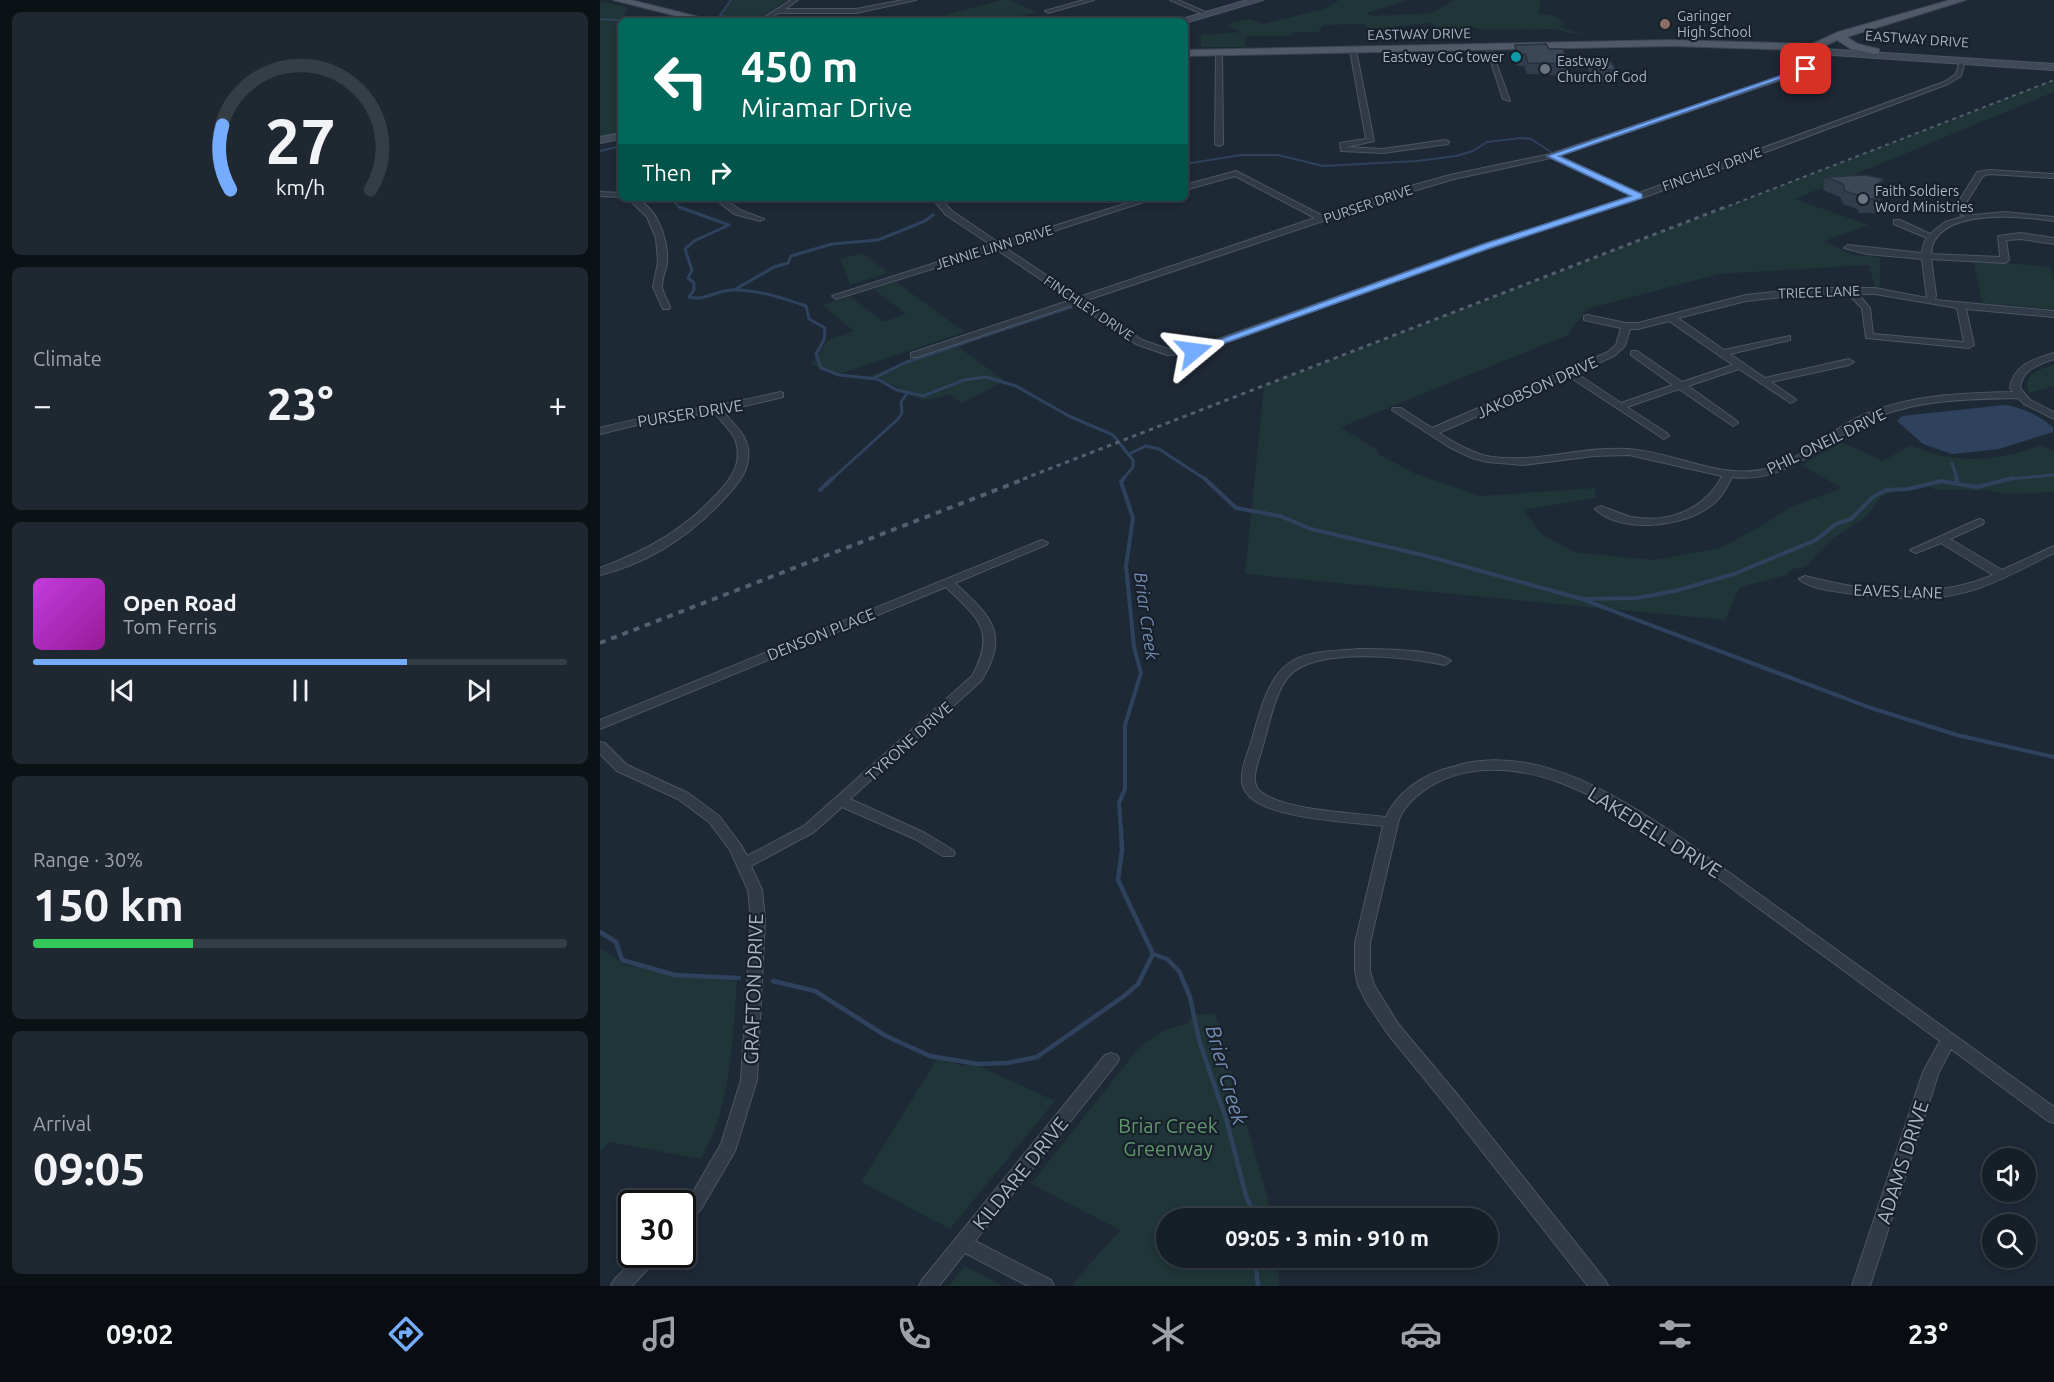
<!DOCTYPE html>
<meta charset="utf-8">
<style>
:root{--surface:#161f28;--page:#1f2730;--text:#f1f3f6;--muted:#9ea2a8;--line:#353d45;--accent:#76acfe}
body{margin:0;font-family:Ubuntu,sans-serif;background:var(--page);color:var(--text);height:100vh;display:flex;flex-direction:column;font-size:22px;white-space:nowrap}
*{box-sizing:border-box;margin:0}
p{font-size:20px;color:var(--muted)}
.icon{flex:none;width:33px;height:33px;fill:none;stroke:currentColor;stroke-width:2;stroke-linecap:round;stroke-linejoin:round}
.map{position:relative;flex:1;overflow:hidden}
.drawer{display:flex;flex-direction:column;gap:12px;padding:12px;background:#0c1116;width:600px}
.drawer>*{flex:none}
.hud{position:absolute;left:18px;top:18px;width:570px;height:183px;border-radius:9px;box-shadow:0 3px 9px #0003,0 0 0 2px var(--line);background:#00695c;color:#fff;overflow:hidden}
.fabs{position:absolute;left:1382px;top:1148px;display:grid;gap:12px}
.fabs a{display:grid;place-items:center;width:54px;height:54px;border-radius:50%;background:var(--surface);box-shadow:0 3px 9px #0003,0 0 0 2px var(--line);font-size:30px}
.speed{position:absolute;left:18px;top:1190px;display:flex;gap:12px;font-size:30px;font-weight:700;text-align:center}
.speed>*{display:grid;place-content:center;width:78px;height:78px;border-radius:50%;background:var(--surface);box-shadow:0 3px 9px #0003,0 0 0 2px var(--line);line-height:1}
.speed .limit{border:3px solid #111;border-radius:9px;background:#fff;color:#111}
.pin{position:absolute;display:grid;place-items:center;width:51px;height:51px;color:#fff;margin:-26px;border-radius:12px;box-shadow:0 3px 9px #0006}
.me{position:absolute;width:66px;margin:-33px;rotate:74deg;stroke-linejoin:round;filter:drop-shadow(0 0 4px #0008)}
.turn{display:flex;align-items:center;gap:21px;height:126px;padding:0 24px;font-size:27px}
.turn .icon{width:78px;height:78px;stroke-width:2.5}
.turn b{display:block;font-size:42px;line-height:51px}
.then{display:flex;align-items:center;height:57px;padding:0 24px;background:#0003;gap:12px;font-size:22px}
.big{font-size:45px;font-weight:700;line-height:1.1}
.drawer .widget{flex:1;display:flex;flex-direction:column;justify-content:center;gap:9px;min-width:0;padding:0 21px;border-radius:9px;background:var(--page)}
.drawer .dial{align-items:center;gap:0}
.dial svg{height:156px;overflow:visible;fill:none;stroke:var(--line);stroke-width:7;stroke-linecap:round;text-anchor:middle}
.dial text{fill:var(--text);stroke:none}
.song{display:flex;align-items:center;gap:18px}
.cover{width:72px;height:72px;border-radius:9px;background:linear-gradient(135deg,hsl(290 70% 55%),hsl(300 70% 35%))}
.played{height:6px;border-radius:3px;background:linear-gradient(90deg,var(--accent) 70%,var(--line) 70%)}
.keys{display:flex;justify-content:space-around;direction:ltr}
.heat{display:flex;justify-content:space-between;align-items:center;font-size:33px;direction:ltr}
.charge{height:9px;border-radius:4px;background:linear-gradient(90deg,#34c759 30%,var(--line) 0)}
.trip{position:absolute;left:556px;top:1208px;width:342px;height:60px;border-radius:30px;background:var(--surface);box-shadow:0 3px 9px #0003,0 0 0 2px var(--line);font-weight:700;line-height:60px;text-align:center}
.tab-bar{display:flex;height:96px;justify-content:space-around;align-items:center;background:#090c10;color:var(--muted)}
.tab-bar .icon{width:42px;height:42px}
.tab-bar .on{color:var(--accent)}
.tab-bar b{font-size:27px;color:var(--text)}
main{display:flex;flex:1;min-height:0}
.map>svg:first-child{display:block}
.green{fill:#203537}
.water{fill:#2e425d}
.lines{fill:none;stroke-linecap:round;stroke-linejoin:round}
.stream-far3{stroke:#2e425d;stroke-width:2}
.stream-far2{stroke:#2e425d;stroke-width:3}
.stream-far1{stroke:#2e425d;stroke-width:4}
.stream{stroke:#2e425d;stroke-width:4.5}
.street-casing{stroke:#4c5562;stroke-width:2}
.secondary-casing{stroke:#4c5562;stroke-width:2}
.primary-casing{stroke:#3b4350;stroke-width:2}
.street{fill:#313a47;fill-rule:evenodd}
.secondary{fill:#3f495a;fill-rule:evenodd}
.primary{fill:#4f5967;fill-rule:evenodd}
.rail-far2{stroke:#535e6e;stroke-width:2;stroke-dasharray:4 4;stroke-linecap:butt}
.rail-far1{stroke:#535e6e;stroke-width:3;stroke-dasharray:4.5 4.5;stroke-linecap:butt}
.rail{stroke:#535e6e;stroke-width:4;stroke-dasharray:6 6;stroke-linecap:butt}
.wall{fill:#313d4b}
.shaded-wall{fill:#28323d}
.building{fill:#394757;stroke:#28323d;stroke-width:1.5}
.route{fill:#76acfe;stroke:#4d70a5;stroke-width:1.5}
.education-dot{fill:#8d6e63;stroke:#17202b;stroke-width:2}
.culture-dot{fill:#0f9aa8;stroke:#17202b;stroke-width:2}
.worship-dot{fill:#6b7280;stroke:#17202b;stroke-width:2}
.labels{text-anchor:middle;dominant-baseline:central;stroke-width:4.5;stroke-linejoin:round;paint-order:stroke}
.far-poi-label{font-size:14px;fill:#abb5c4;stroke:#17202b;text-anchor:start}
.far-street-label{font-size:14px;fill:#abb5c4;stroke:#17202b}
.street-label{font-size:16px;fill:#abb5c4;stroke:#17202b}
.water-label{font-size:18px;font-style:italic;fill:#718caf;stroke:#17202b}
.near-street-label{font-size:20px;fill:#abb5c4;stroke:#17202b}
.near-park-label{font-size:20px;fill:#62956d;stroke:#17202b}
.near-water-label{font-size:21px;font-style:italic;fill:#718caf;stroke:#17202b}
</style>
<main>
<section class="drawer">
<div class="widget dial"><svg viewBox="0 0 100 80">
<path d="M14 69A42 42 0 1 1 86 69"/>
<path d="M14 69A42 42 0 0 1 10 36" stroke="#76acfe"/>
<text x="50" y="56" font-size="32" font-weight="700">27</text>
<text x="50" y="72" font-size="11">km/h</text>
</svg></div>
<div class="widget"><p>Climate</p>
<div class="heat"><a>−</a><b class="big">23°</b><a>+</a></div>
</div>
<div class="widget">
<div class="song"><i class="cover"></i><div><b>Open Road</b><p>Tom Ferris</p></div></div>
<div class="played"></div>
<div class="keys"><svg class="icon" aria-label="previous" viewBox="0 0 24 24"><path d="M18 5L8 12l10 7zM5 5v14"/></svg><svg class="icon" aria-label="pause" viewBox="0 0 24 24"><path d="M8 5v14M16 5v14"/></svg><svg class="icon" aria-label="next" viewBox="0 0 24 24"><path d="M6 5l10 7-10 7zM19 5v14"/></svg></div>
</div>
<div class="widget"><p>Range · 30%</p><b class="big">150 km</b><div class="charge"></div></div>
<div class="widget"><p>Arrival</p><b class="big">09:05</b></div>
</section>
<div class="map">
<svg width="1454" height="1286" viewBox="0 0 1454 1286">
<rect width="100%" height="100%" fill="#1e2936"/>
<path class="green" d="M133 0H187L154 21 119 17Z
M402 0H409L436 12 402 21H341L333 18Z
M739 0H808L766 13 774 16 832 13 854 0H939L941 5 937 13 955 16 965 23 960 27 988 36 951 29 884 30 868 26 864 32H839L832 23 768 29 763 24 724 25 718 32H694L691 36H645V47H601V35L642 32 627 26 633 22 649 19 664 24 727 8Z
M0 1 26 7 27 10 24 14 26 16 54 21H21V133L0 137Z
M1454 80V92L1195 199 1269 225 1224 241 1253 255 1280 257V287H1275L1269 265 1119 274 987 309 968 335 741 427 777 450 778 454 814 473 880 496 995 488 996 498 924 510 940 533 974 552 1054 560 1120 548 1161 526 1189 508 1241 488 1202 465 1241 442 1283 461 1311 445C1351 465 1399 462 1441 445L1454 451V492L1406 494 1385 490H1336L1330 487 1294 491 1281 497 1266 517 1232 539 1205 567 1193 569 1187 575 1140 587 1125 620 645 574 664 386Z
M262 253 289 273 243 287 250 283 240 259Z
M1373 260 1450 267 1454 281V309L1382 303Z
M296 282 365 332 239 374 211 364 228 340 254 331 222 305 250 296 283 322 306 314 273 289Z
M357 346 405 381 362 403 350 394C314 406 318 395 288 383 279 380 268 380 259 379Z
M1454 364V386L1429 393C1422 374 1439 370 1454 364Z
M0 948 24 965 137 981C132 1042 132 1104 101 1159L9 1142 0 1151Z
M615 1013 673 1218H567V1257H678L679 1286H475L473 1283 520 1230 431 1184 540 1046 567 1029 587 1024 592 1015Z
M339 1056 362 1066 375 1064 455 1101 350 1229 261 1182Z
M365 1266 403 1286H349Z"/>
<path class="water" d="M1404 405C1419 406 1443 417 1453 428V432L1399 449 1352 454 1323 444 1297 421 1302 416Z"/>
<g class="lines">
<path class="stream-far3" d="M122 16 129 17
M0 19 33 21
M116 21 131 0
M260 21 433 17 461 21
M0 151 21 146
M585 164 641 155H678L723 166 817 161 856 156 873 151 887 142 921 138 931 139 951 152
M70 198 81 209"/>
<path class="stream-far2" d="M79 207 129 225 94 241 85 249 92 270 88 278 94 283V290L89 297C104 301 116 291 131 290 156 289 183 298 206 306L209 319 225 328 224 340 216 354 221 368 239 375 277 379 297 390 323 396 364 380 386 377 416 386 469 416 513 435 533 460V467L523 479
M134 290 174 267 188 263 191 256 232 244 278 240 325 221 333 215
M274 378 304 363 471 307
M529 454 546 446 559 449 605 479
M1352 463 1357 479
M232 479 298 419 302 413 301 402 308 392
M1407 479 1454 475"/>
<path class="stream-far1" d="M604 478 636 508 680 516 711 529 827 556 982 599 1037 598 1075 591 1134 574 1216 540 1236 524 1251 519 1273 497 1286 490 1308 489 1341 481 1377 487 1413 478
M1356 478 1358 484
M220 490 233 478
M984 600 1271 708 1357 735 1454 757
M521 830 519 803 525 789V725L541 673 534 647 526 566 533 518 521 482 524 478"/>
<path class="stream" d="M521 829 522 850 518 880 553 954
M0 932 16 942 22 960 75 975 139 978
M553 954 567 959 579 971 590 997 599 1040 627 1122 646 1196 656 1218
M173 981 215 991 286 1036 330 1056 378 1064 407 1063 437 1057 524 996 538 984 553 954
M655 1257 658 1286"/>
<g class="street-casing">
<path id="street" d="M191 0H198L185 9H256L303 0H316L256 13H179L165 21H158Z
M484 0H494L448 13 445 11Z
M570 0H578L610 14 605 15Z
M886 47 891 48 910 101 903 99Z
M753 48 756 50 774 141 747 147 783 149 845 140 849 142 848 144 783 153 741 151 740 143 766 139 750 50Z
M1208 49 1211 51V66L1207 71 959 156 1039 193 1344 82 1356 74 1360 60 1365 61 1361 76 1348 84 1042 198 890 248 594 354 567 355 536 344 476 304 317 357H311V353L471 300 396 249 239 298 236 299 232 296 391 245 346 215 332 198H340L352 211 399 243 544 198H556L404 247 479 297 715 218 635 176 585 190V185L636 171 723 216 807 187 850 175 950 154 1203 69 1205 66V51ZM951 158 1032 196 884 244 593 348 568 349 542 340 484 301 813 191 854 179Z
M619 50 622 52 623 144 619 146 615 144 616 52Z
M1389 170 1454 174V178L1389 174 1383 176 1364 206 1366 211 1374 215 1405 212 1454 217V221C1422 216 1333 207 1331 254L1400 257 1398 236 1421 233 1454 238V244L1421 239 1406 240 1409 260 1405 263 1331 259 1336 295 1335 300 1454 311V317L1366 309 1374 345 1369 348 1266 338 1262 308 1248 294H1208L1146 301 1078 318 1124 350 1190 336V340L1130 354 1165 378 1249 359 1254 362 1249 365 1171 382 1194 398 1196 400 1191 403 1139 369 1088 386 1137 421 1138 423 1133 426 1079 389 1027 407 1068 434 1069 436 1064 439 968 376 839 433C855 443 873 454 892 457 938 463 983 446 1028 449 1075 452 1119 480 1166 469 1197 462 1222 437 1249 422 1299 395 1358 393 1413 392L1410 388C1413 365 1434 359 1454 353V359C1438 365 1422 369 1420 388L1430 400 1454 412V419L1424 404 1418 398C1371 399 1322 399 1277 417 1228 436 1190 485 1132 477 1126 489 1120 500 1109 507 1082 527 1021 534 995 509L1000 506C1011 509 1020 514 1031 517 1067 524 1105 510 1122 476L1029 455 994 456 923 465 888 462 872 458 849 447 792 410 793 408H801L832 428 1008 352 1016 345 1021 328 984 320V316L987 315 1026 323H1038L1146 295 1208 288H1275L1327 298 1322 259 1267 254 1244 248 1248 245 1322 253 1324 243 1327 238 1294 224V220H1300L1330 234 1345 222 1365 216 1360 214 1356 206 1377 172ZM1258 294H1275L1357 308 1364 342 1273 334 1270 308ZM1069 321 1133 365 1082 382 1037 351H1031V355L1073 385 1021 403 976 373 1014 356 1025 346 1030 329H1038Z
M0 192 21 193V197L0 196Z
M27 198C55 198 69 239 67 263 66 270 62 278 62 286 62 292 68 301 70 307L69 309H63L53 287 58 262 56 238 47 217Z
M114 198H123L140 210 164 219 160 221 134 214Z
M180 392 183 393V397L123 411C132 423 146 433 148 449 151 469 138 484 125 498 91 535 49 563 0 575V568C47 550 81 532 116 495 129 481 141 467 137 446 135 433 122 423 114 412L45 423 0 434V428C59 412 121 407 180 392Z
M1379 519 1383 520 1384 522 1383 524 1350 539 1402 570 1454 546V553C1429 565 1405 579 1379 588 1337 603 1290 599 1247 593 1233 591 1210 589 1199 579L1205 576C1267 592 1332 601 1393 575L1341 543 1316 553 1310 550Z
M442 540 448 543 446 545 355 583C390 616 411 633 381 681L250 799 325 833 353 850 355 853 353 856H343L315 839 242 807 214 832 151 866 162 890 165 919 157 1080 135 1151 101 1209 88 1224 82 1226V1206L89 1199 121 1144 141 1080 151 919 148 890 130 850 109 822 78 799 17 771 0 754V742L5 743 27 765 88 793 119 816 141 845 147 856 204 826 372 676C397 631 378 618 346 587L0 729V720Z
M759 649C778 649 838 649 851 661L845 665C809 657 716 646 689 676 675 691 668 729 662 749 659 761 648 782 661 792 686 811 754 813 786 817 797 793 821 776 845 769 854 767 863 763 872 762 949 750 1022 800 1084 840L1454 1107V1123L1448 1121 1351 1049 1339 1072 1270 1286H1252L1323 1072 1340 1041C1274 993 1208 944 1142 896 1085 854 1027 808 961 783 916 766 862 762 822 792 812 799 804 808 799 819L770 943V971L774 985 799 1025 861 1099 1005 1280 1008 1286H988L849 1109 788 1034 767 1003 758 985 755 971V943L783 826C751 822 673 819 650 797 645 792 641 784 642 776 642 766 647 755 650 746 658 720 665 681 688 664 706 650 737 651 759 649Z
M511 1053 517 1055 519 1059 517 1063 375 1241 451 1280 454 1286H428L365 1253 339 1286H319L322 1280 505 1055Z
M39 1254H59L56 1260 32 1286H11L14 1280Z"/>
</g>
<g class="secondary-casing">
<path id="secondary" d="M647 0H663L585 23 575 21Z
M1208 48 1454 64V70L1204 53 1203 51Z
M21 133V139L0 143V137Z"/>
</g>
<g class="primary-casing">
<path id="primary" d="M13 0H31L115 21H96Z
M1350 0H1366L1247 37 1258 44 1279 49V53L1275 54 1251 49 1237 40 1208 54 1194 50 1071 46 585 56V50L1071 40 1212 44 1238 32Z"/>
</g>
<use href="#street" class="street"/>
<use href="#secondary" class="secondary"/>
<use href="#primary" class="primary"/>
<path class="rail-far2" d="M1121 209 1454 80"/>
<path class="rail-far1" d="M423 479 1125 207"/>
<path class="rail" d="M0 643 427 478"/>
</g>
<path class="wall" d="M915 45 969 64 968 76 927 74 924 66H917L914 57Z
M989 59 1016 70 1014 82H993L988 71Z
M1225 177 1281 192 1278 195 1280 199 1277 213H1259L1257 209 1243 204 1240 197 1223 190Z"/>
<path class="shaded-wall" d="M1284 179 1281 192 1272 200 1274 187Z"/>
<path class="building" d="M946 44 949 49H963L969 64 928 63 925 54 917 55 915 45Z
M989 59H1009L1016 70H994Z
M1266 175 1284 179 1274 187 1280 199H1262L1260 196 1245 191 1243 184 1225 177Z"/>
<path class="route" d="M1203 68 1209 69 959 156 1042 194V198L890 248 597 353 588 351 884 244 1031 196 947 156Z"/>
<circle class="education-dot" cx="1065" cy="24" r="6"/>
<circle class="culture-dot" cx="916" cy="57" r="6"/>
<g class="worship-dot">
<circle cx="945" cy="69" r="6"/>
<circle cx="1263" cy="199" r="6"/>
</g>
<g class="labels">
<g class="far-poi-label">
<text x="1077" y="16">Garinger<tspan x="1077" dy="16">High School</tspan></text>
<text x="904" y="57" text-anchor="end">Eastway CoG tower</text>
<text x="957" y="61">Eastway<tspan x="957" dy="16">Church of God</tspan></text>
<text x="1275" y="191">Faith Soldiers<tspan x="1275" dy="16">Word Ministries</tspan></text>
</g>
<g class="far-street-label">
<text transform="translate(819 34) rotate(-1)">EASTWAY DRIVE</text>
<text transform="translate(1317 39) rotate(4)">EASTWAY DRIVE</text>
<text transform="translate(1112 169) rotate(-20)">FINCHLEY DRIVE</text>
<text transform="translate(768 204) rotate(-19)">PURSER DRIVE</text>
<text transform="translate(394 247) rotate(-17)">JENNIE LINN DRIVE</text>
<text transform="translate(1219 292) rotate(-2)">TRIECE LANE</text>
<text transform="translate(489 308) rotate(34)">FINCHLEY DRIVE</text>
</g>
<g class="street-label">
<text transform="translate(937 387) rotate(-24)">JAKOBSON DRIVE</text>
<text transform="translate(90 413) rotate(-9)">PURSER DRIVE</text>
<text transform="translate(1226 441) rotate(-26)">PHIL ONEIL DRIVE</text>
<text transform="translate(1298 591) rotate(2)">EAVES LANE</text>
<text transform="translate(221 634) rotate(-22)">DENSON PLACE</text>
<text transform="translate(309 741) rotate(-42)">TYRONE DRIVE</text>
</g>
<g class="water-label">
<text transform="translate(547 616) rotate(82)">Briar Creek</text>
</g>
<g class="near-street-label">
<text transform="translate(1055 832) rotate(32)">LAKEDELL DRIVE</text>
<text transform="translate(153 989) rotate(-88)">GRAFTON DRIVE</text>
<text transform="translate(1302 1162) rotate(-72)">ADAMS DRIVE</text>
<text transform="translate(420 1173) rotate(-51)">KILDARE DRIVE</text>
</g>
<g class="near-park-label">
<text x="568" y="1125">Briar Creek<tspan x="568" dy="23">Greenway</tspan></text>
</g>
<g class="near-water-label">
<text transform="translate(627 1075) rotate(74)">Brier Creek</text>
</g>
</g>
</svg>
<div class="fabs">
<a><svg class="icon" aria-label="sound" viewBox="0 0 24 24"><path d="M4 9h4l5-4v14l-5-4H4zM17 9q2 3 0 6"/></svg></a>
<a><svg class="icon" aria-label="search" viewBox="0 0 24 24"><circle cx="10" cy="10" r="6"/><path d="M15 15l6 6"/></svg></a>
</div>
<div class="speed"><div class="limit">30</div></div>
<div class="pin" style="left:1206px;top:69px;background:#d93025"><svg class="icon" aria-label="arrive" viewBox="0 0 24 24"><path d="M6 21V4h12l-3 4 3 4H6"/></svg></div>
<svg class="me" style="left:594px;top:351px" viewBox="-20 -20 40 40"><path d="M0-17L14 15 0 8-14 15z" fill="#76acfe" stroke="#fff" stroke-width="4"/></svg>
<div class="trip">09:05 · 3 min · 910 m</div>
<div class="hud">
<div class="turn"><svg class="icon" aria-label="left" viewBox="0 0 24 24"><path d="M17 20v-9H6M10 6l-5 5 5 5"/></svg><div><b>450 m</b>Miramar Drive</div></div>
<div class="then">Then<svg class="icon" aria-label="right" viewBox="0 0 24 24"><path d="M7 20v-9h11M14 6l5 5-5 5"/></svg></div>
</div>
</div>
</main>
<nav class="tab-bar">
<b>09:02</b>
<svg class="icon on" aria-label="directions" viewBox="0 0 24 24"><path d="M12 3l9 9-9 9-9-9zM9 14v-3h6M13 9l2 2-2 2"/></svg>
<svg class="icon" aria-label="music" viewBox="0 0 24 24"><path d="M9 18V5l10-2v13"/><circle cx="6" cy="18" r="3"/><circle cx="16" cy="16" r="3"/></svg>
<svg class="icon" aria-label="phone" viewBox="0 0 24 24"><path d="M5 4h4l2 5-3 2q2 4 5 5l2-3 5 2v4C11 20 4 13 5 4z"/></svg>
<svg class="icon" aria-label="climate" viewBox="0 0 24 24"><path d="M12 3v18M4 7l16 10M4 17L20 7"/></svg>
<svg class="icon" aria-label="car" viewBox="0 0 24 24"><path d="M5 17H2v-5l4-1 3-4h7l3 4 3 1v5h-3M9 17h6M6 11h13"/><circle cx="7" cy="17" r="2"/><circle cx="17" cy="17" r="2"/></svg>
<svg class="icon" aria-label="filters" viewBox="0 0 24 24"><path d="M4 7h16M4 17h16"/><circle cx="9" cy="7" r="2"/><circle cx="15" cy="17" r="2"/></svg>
<b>23°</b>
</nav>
